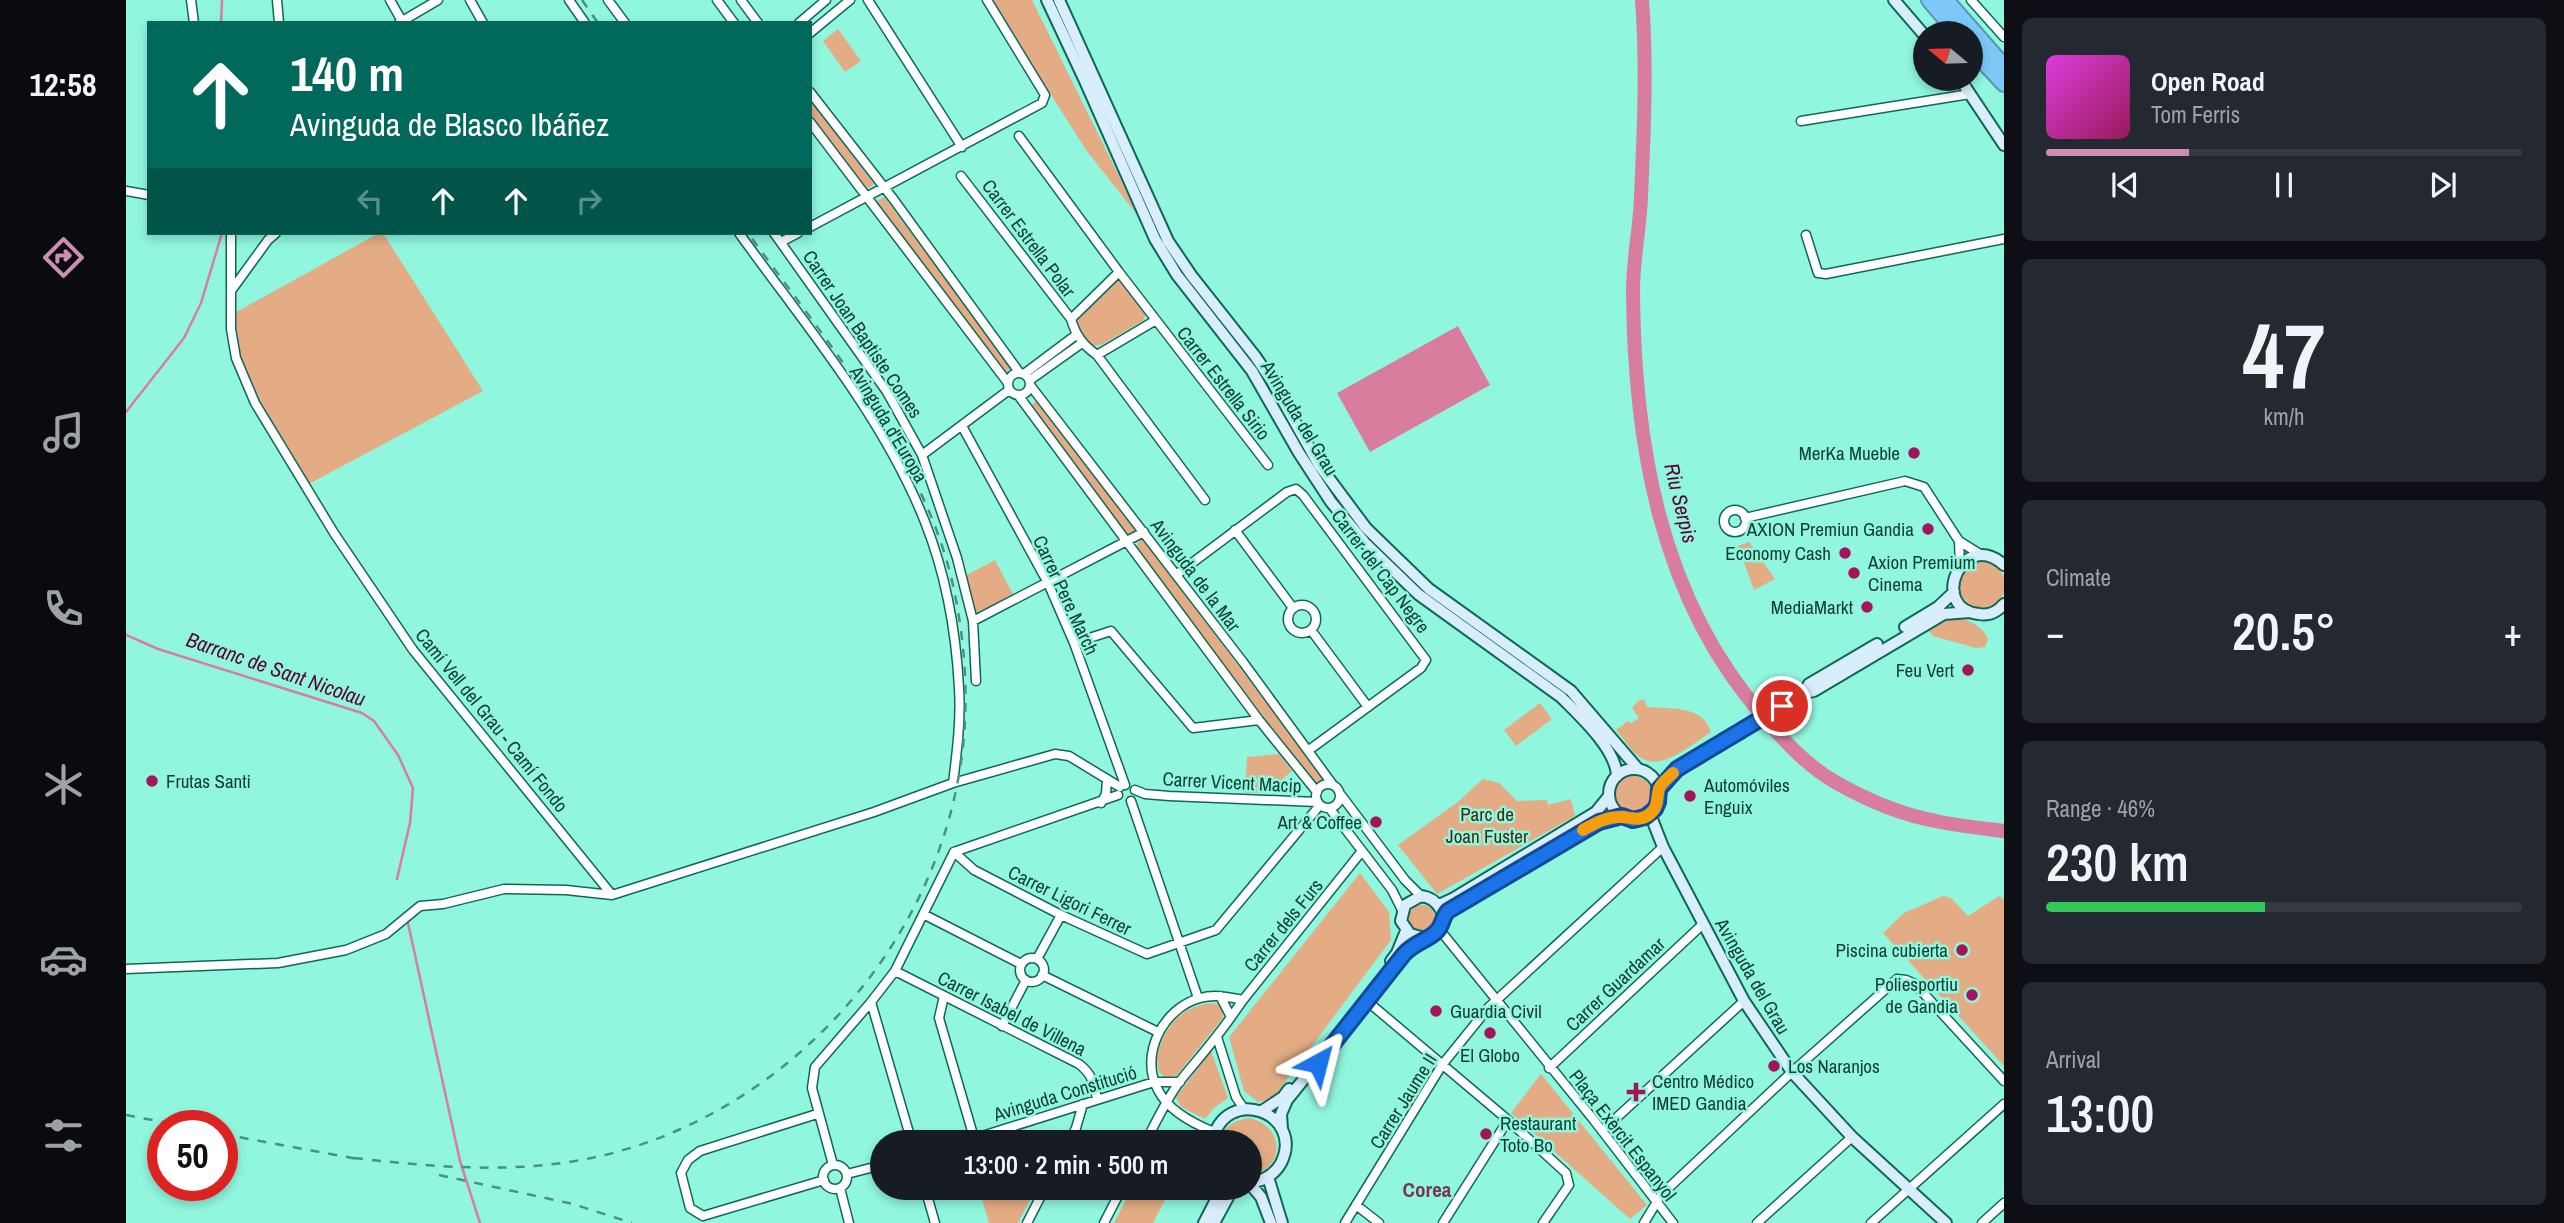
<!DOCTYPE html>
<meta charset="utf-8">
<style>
:root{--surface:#171b24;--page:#242831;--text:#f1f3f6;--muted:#9ea1a6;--line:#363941;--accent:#cd8fb1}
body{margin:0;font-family:"Archivo Narrow",sans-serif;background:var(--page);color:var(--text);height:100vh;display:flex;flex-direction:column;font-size:26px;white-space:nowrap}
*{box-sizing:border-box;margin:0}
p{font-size:23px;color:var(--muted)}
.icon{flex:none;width:38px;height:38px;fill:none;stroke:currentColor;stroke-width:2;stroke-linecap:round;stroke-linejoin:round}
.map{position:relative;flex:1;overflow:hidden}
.details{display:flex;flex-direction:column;gap:18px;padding:18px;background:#0d0f14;width:560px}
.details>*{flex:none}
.banner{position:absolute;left:21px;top:21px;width:665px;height:214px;border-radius:0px;box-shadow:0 4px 10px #0003;background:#00695c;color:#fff;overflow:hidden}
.needle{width:46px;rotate:289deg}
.buttons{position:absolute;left:1787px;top:21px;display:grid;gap:14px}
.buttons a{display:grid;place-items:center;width:70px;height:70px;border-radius:50%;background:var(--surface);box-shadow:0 4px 10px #0003;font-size:35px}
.speed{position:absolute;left:21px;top:1110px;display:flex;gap:14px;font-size:35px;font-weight:700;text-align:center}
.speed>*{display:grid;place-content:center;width:91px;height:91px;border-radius:50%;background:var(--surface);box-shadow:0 4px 10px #0003;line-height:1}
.speed .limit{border:10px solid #d22;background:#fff;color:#111}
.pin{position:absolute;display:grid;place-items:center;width:60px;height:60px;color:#fff;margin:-30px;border:4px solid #fff;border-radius:50%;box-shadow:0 2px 7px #0007}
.me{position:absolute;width:77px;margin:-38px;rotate:38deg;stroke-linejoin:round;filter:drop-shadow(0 0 5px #0008)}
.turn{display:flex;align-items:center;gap:24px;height:147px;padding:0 28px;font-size:32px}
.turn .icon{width:91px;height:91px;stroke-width:2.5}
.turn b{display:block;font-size:49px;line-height:60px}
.lanes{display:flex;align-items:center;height:66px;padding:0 28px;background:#0003;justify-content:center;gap:35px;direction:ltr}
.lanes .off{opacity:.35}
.big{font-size:52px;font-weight:600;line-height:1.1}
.details .tile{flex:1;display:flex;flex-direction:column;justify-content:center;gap:10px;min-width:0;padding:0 24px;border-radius:10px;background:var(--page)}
.details .dial{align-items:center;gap:0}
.dial b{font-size:91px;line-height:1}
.song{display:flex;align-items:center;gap:21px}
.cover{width:84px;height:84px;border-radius:10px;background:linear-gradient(135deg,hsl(300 70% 55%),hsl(330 70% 35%))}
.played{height:7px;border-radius:4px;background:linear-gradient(90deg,var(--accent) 30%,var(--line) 30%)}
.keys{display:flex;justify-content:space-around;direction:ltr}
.heat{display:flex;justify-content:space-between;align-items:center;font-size:38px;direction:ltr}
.charge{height:10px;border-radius:5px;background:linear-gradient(90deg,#34c759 46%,var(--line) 0)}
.trip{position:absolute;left:744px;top:1130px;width:392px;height:70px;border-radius:35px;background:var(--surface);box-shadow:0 4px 10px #0003;font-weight:600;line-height:70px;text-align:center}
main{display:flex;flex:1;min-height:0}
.tabs{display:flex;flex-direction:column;width:126px;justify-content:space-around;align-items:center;background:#090b0e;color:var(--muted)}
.tabs .icon{width:49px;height:49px}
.tabs .on{color:var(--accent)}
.tabs b{font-size:32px;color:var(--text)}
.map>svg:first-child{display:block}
.green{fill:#e3ac84}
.water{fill:#d97d9f}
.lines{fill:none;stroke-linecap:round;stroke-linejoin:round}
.stream{stroke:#d97d9f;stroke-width:2.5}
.river{stroke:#d97d9f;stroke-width:14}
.street-casing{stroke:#106758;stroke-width:11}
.secondary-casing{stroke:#106758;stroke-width:14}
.highway-casing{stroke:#5797b3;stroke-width:18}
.street{stroke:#fff;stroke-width:8}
.secondary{stroke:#d8eefd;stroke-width:10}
.highway{stroke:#7dc8f7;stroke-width:14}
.rail{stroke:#4b9081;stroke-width:2.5;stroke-dasharray:9 9;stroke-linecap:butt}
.route-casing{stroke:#114b97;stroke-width:18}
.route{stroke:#1a73e8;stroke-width:12}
.slow{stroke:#f59e0b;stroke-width:12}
.poi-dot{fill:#a2155c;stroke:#91f6de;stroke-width:2.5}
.labels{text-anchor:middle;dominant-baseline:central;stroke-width:5;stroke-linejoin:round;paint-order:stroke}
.street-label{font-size:19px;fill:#113d34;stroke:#91f6de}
.poi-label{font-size:19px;fill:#113d34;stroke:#91f6de;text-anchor:end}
.park-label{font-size:19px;fill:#46270e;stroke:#91f6de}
.water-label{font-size:21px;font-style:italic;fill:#5a0531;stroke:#91f6de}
.neighbourhood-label{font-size:21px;font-weight:bold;fill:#7a3651;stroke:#91f6de}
</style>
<main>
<nav class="tabs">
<b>12:58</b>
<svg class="icon on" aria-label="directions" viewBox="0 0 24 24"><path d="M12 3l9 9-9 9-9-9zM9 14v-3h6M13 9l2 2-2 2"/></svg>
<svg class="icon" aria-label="music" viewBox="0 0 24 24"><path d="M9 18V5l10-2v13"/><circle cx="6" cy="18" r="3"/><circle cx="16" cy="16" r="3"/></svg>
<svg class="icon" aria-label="phone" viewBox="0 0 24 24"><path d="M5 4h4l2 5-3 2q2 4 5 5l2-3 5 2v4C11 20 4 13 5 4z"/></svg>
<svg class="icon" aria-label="climate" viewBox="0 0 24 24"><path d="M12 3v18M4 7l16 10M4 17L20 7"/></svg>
<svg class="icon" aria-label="car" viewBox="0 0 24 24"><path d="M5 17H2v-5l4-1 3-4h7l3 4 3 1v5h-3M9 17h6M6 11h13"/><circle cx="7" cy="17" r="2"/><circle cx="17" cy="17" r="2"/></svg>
<svg class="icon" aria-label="filters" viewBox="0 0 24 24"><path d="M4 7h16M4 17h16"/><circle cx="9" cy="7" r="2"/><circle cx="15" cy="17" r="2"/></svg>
</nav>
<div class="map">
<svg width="1878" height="1223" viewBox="0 0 1878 1223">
<rect width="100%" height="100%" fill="#91f6de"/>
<path class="green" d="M865 0H906L1013 217 960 150Z
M712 29 735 61 719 72 697 41Z
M684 100 748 184 740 190 684 116Z
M758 197 886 367 880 372 749 202Z
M253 233H257L357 391 179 486 123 392 103 316Z
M991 279H996L1020 311 1018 320 975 345 964 346 954 336 949 324 961 308Z
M911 400 1011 528 1012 533 1001 537 904 407Z
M1014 540H1018L1196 777 1195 782 1190 785 1009 548Z
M1623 542 1649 579 1628 590 1612 546Z
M869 560 888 596 849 613 839 576Z
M1833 585a23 23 0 1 1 46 0a23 23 0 1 1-46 0Z
M1831 618C1843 619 1857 627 1862 639L1859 647 1850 648 1807 636 1803 631 1820 621Z
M1518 699 1521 707C1545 709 1577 705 1585 732 1566 744 1533 775 1511 755 1503 748 1497 738 1490 730L1502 721 1505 723 1513 718 1506 708 1512 701Z
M1414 703 1426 719 1390 746 1378 730Z
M1153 754 1166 771 1154 781 1153 793H1119L1121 757Z
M1488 795a19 19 0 1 1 38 0a19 19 0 1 1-38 0Z
M1357 779 1373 783 1391 801 1421 800 1422 805 1445 799 1449 816 1311 894 1272 845 1333 801Z
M1234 873 1263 912 1265 940 1147 1098 1132 1102 1118 1091 1103 1037Z
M1817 896 1825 898 1842 916 1873 896 1878 899V1066L1757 933 1778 913Z
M1283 918a13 13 0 1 1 26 0a13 13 0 1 1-26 0Z
M1082 1003 1093 1004 1098 1013 1096 1019 1051 1075 1041 1079C1019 1067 1039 1029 1052 1017 1061 1009 1071 1006 1082 1003Z
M1085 1051 1102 1098 1088 1108 1079 1119 1055 1107 1050 1097Z
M1415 1074 1521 1205 1504 1219 1385 1113Z
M1123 1118C1159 1125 1160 1170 1124 1175V1143H1094C1097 1127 1108 1120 1123 1118Z
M853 1188H910L892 1223H863Z
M1006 1188H1045L1027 1223H988Z"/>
<path class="water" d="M1332 326 1364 385 1244 452 1211 393Z"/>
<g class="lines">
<path class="stream" d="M95 23 96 0
M0 412 58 338 75 303 96 233
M0 635 32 649 236 713 248 721 272 755 287 788 284 823 271 879
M282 923 334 1161 354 1223"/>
<path class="river" d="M1516 0C1521 64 1518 131 1515 196 1514 228 1507 259 1507 291 1508 443 1534 599 1637 716 1658 741 1682 767 1711 783 1741 800 1777 815 1810 821 1832 826 1855 828 1878 831"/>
<g class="street-casing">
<path id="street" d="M65 0 68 23
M151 0 153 23
M264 0 277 23
M344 0 357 23
M443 0 459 23
M482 0 499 23
M591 0 608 23
M615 0 632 23
M742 0 836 147
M1845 0 1878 37
M273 23 312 0
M673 23 700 0
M684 33 724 0
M684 92 768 200 893 372
M1675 121 1844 94
M684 122 882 383
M893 136 993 272
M835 176 945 319C950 336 957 345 971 355L1030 320 993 272 945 319
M0 191 23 195
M684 227 916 103 919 95 861 0
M105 233V329L110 358 129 403 208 533 287 650 486 895
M613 233C679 325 757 416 799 522 820 575 830 631 833 688 835 720 831 751 827 783
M648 233 761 392 796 455 831 558 847 621 850 681
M1680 235 1692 273 1700 274 1878 239
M655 242 672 233
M105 291 142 240 150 233
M1030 320 1142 465
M971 355 1079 500
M882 384a11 11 0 1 1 22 0a11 11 0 1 1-22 0Z
M898 374 950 335
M904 380 956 343
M904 385 1117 662 1207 785
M892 395 1133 720 1191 792
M836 426 922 583 948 643 999 785
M796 455 883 390
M1598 521a11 11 0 1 1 22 0a11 11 0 1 1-22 0Z
M1619 518 1779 481 1798 487 1833 541 1857 556
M1109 530 1167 608
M1833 541 1834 566
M1050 575 1161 492 1170 489 1177 495 1300 660 1295 668 1183 750
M1162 619a14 14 0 1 1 28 0a14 14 0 1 1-28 0Z
M847 621 1018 532
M1185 630 1242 707
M948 643 985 631 1067 728 1133 720
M1190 796a12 12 0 1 1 24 0a12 12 0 1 1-24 0Z
M1009 790 1019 794 1043 796 1191 802
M1215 795 1279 880 1295 896
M1005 801 1072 998
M975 803 980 794 981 780
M1204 809 1266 890 1276 910
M828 852 848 870 935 915 1021 954 1090 930 1194 805
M828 852 992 795
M799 915 895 964
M1313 929 1467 1119 1547 1223
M894 970a12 12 0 1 1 24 0a12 12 0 1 1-24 0Z
M911 959 935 915
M0 969 152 963 220 950 260 934 294 906 317 904 378 889 440 890 486 895 748 812 827 783 929 754 943 756 994 787
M769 971 953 1064C966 1074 968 1083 971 1099
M916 975 1032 1032
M818 996 813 1018 848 1138
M1241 1001 1382 1120 1440 1173 1443 1185 1417 1223
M745 1002 786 1143
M1105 1017 1117 1000
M876 1026 900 980
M1091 1037 1110 1097 1118 1109
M1423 1068 1577 924
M691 1114 574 1151 562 1160 555 1173 564 1208 577 1216 698 1180
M1476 1131 1618 1001
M1088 1132C1068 1124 1042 1110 1032 1090 1013 1055 1037 1008 1074 998 1089 994 1103 997 1117 1000L1236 851
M834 1143 1028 1082H1054
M943 1143 950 1128 957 1104
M1019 1143C1030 1122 1040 1100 1054 1081 1071 1060 1089 1040 1105 1017L1094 996
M707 1165 686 1088 689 1067 745 1002 769 971 828 852
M697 1177a12 12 0 1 1 24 0a12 12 0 1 1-24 0Z
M721 1174 756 1165
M714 1188 723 1223
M799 1188 809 1223
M1230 1205 1253 1223
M901 1223 919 1188
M978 1223 996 1188
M1219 1223 1316 1065 1363 1007 1537 847
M1317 1223 1382 1120
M1518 1223 1535 1195 1666 1072 1771 979 1780 980 1789 984 1878 1081
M1631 1223 1726 1137
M1745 1223 1878 1104
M1856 1223 1878 1203"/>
</g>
<g class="secondary-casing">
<path id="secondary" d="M921 0 959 81 1029 239 1051 275 1126 371 1173 453 1205 502 1239 543 1292 594 1435 697C1454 716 1490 749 1491 776
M933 0 1042 241 1065 275 1129 356 1146 381 1193 465 1240 528 1303 589 1445 691 1512 769
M1768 0 1799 36
M1834 79 1878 145
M1878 565C1836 527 1802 609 1853 614 1863 616 1871 612 1878 604
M1779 627 1812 607 1828 592
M1678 693 1683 684 1751 644
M1483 794a25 25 0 1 1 50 0a25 25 0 1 1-50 0Z
M1533 788 1554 767 1678 693 1688 691 1818 614 1844 612
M1524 814 1537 847 1618 1001 1666 1072 1726 1137 1820 1223
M1313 905 1328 898 1470 812 1483 796
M1316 917 1331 905 1463 827 1478 819 1496 816
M1265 961 1271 953 1280 931
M1136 1111 1157 1097 1163 1089
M1156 1129 1155 1114 1161 1100 1286 945C1294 940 1306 937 1312 930 1324 915 1311 898 1295 896L1279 905 1275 921 1284 934 1299 938
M1086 1143C1098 1082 1180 1113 1155 1163 1148 1176 1137 1181 1124 1183
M1142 1177 1156 1223
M1124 1184 1135 1197 1145 1223
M1078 1223 1096 1188
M1088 1223 1107 1188"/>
</g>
<g class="highway-casing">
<path id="highway" d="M1803 0 1831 33
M1820 0 1878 66
M1844 48 1878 84"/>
</g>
<use href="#street" class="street"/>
<use href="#secondary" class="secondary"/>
<use href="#highway" class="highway"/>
<path class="rail" d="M456 0 472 23
M0 1115 52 1125
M96 1134 237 1160
M228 1158C318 1168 406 1176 494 1151 664 1103 800 953 832 780 844 717 841 652 828 590 801 459 699 340 622 233
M313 1175 447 1204 506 1223"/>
</g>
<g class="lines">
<g class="route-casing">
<path id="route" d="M1192 1063 1278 954C1289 942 1303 940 1311 931 1317 925 1316 917 1322 911L1473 822 1496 816 1507 820 1519 817 1529 809 1532 802 1533 789 1551 769 1656 706"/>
</g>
<use href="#route" class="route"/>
<path class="slow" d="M1457 830C1468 824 1479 817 1493 817 1504 816 1513 823 1524 814 1533 806 1530 799 1533 789 1534 784 1543 777 1547 773"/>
</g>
<g class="poi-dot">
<circle cx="1788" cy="453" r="7"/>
<circle cx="1802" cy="529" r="7"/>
<circle cx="1719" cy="553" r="7"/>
<circle cx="1728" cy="573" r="7"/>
<circle cx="1741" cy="607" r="7"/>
<circle cx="1842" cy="670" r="7"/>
<circle cx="26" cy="781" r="7"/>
<circle cx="1564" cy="796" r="7"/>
<circle cx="1250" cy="822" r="7"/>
<circle cx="1836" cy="950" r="7"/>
<circle cx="1846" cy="995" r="7"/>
<circle cx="1310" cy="1011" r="7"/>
<circle cx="1364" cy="1033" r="7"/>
<circle cx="1648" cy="1066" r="7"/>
<path d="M1506.5 1081.5h7v7h7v7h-7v7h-7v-7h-7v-7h7z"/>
<circle cx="1360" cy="1134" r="7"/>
</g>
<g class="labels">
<g class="street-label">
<text transform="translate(903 238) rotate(53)">Carrer Estrella Polar</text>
<text transform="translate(737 334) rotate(56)">Carrer Joan Baptiste Comes</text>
<text transform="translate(1098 383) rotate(52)">Carrer Estrella Sirio</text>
<text transform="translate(1174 418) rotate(59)">Avinguda del Grau</text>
<text transform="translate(763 424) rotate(59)">Avinguda d'Europa</text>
<text transform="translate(1255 571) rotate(53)">Carrer del Cap Negre</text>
<text transform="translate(1070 575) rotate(53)">Avinguda de la Mar</text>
<text transform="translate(940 595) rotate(65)">Carrer Pere March</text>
<text transform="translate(366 720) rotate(51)">Camí Vell del Grau - Camí Fondo</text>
<text transform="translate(1106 782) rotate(3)">Carrer Vicent Macip</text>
<text transform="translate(944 900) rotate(26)">Carrer Ligori Ferrer</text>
<text transform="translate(1157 925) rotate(-51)">Carrer dels Furs</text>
<text transform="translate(1627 976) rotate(60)">Avinguda del Grau</text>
<text transform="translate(1489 984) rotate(-43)">Carrer Guardamar</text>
<text transform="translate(886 1013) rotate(27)">Carrer Isabel de Villena</text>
<text transform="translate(939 1093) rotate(-17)">Avinguda Constitució</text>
<text transform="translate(1277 1101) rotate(-58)">Carrer Jaume II</text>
<text transform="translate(1497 1135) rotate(52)">Plaça Exèrcit Espanyol</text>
</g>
<g class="poi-label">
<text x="1774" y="453">MerKa Mueble</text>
<text x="1788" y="529">AXION Premiun Gandia</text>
<text x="1705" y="553">Economy Cash</text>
<text x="1742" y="562" text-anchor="start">Axion Premium<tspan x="1742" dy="22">Cinema</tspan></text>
<text x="1727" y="607">MediaMarkt</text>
<text x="1828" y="670">Feu Vert</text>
<text x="40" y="781" text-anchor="start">Frutas Santi</text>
<text x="1578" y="785" text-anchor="start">Automóviles<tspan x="1578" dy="22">Enguix</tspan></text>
<text x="1236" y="822">Art &amp; Coffee</text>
<text x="1822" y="950">Piscina cubierta</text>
<text x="1832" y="984">Poliesportiu<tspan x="1832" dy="22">de Gandia</tspan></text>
<text x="1324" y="1011" text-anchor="start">Guardia Civil</text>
<text x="1364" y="1055" text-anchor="middle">El Globo</text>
<text x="1662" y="1066" text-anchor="start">Los Naranjos</text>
<text x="1526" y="1081" text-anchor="start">Centro Médico<tspan x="1526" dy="22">IMED Gandia</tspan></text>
<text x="1374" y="1123" text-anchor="start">Restaurant<tspan x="1374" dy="22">Toto Bo</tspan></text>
</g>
<g class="park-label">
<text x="1361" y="814">Parc de<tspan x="1361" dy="22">Joan Fuster</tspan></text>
</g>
<g class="water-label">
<text transform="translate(1555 503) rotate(76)">Riu Serpis</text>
<text transform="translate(150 669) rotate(19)">Barranc de Sant Nicolau</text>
</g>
<g class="neighbourhood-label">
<text x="1301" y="1189">Corea</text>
</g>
</g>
</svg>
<div class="buttons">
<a><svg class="needle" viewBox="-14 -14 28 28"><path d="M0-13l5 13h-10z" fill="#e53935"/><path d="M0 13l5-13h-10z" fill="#9ea1a6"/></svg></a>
</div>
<div class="speed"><div class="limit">50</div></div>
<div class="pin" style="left:1656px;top:706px;background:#d93025"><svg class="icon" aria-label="arrive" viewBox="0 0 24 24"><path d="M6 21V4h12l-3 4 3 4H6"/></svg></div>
<svg class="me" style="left:1192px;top:1063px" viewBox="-20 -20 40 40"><path d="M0-17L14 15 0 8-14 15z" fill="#1a73e8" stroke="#fff" stroke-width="4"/></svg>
<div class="trip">13:00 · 2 min · 500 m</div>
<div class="banner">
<div class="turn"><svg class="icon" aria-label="ahead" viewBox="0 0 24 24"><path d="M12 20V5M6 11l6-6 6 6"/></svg><div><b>140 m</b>Avinguda de Blasco Ibáñez</div></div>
<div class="lanes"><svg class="icon off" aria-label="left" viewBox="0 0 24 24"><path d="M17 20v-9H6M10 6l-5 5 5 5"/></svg><svg class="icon" aria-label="ahead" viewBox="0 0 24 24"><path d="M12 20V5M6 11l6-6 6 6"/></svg><svg class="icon" aria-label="ahead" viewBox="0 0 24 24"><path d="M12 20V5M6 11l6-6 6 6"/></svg><svg class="icon off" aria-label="right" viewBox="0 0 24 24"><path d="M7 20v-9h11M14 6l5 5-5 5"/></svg></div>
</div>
</div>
<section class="details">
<div class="tile">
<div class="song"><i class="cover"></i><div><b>Open Road</b><p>Tom Ferris</p></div></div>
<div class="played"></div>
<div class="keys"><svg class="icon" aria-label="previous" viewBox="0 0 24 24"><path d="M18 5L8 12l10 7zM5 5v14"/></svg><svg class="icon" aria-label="pause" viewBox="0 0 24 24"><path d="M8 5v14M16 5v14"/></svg><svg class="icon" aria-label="next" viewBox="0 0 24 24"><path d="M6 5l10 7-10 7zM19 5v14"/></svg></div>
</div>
<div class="tile dial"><b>47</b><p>km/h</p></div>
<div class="tile"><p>Climate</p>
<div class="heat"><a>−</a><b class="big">20.5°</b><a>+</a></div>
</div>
<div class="tile"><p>Range · 46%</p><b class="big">230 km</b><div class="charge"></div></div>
<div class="tile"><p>Arrival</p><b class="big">13:00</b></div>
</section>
</main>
